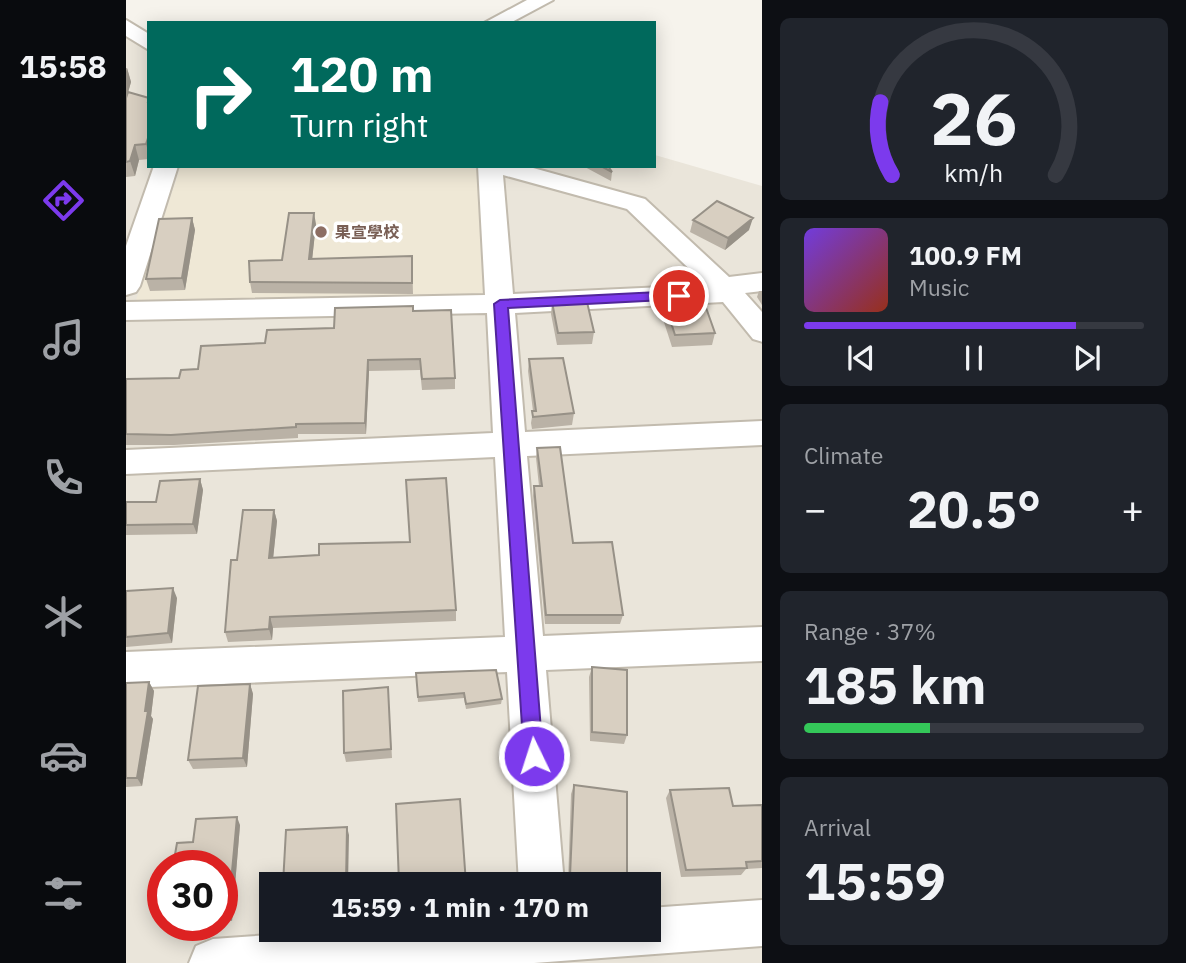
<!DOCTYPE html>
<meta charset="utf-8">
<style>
:root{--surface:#171b24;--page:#20242c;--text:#f1f3f6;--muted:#9ea1a6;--line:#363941;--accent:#7c3aed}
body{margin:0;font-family:"IBM Plex Sans","Noto Sans SC",sans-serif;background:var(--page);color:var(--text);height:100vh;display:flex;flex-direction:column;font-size:26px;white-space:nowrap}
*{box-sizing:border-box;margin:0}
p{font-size:23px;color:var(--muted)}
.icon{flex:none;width:38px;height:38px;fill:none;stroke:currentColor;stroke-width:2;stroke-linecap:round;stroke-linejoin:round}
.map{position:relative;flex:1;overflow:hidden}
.panel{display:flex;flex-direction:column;gap:18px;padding:18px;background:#0d0f14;width:424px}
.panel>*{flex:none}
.top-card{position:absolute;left:21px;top:21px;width:509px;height:147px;border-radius:0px;box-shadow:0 4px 18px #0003;background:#00695c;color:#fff;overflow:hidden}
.speed{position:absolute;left:21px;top:850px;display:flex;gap:14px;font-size:35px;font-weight:700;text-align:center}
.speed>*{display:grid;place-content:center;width:91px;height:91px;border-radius:50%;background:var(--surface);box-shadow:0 4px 18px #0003;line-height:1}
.speed .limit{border:10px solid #d22;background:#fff;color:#111}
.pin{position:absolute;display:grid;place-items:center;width:60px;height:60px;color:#fff;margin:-30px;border:4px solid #fff;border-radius:50%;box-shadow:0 2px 7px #0007}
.me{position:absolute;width:77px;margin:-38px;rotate:356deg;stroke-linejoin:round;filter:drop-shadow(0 0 5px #0008)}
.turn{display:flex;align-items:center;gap:24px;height:147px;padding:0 28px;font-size:32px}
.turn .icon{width:91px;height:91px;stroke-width:2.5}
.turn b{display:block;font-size:49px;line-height:60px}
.big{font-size:52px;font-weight:700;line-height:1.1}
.panel .tile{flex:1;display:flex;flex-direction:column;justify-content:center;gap:10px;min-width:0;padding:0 24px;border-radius:10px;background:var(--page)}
.panel .dial{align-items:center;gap:0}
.dial svg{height:182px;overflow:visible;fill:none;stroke:var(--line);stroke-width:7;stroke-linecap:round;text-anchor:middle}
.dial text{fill:var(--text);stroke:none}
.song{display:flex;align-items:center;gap:21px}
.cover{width:84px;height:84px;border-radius:10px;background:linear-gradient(135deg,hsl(260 70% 55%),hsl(10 70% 35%))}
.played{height:7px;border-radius:4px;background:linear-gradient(90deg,var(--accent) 80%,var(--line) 80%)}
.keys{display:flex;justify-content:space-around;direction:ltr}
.heat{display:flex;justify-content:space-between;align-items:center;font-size:38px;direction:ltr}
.charge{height:10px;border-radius:5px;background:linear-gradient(90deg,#34c759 37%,var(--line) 0)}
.trip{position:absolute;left:133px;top:872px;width:402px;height:70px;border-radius:0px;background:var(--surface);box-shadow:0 4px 18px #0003;font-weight:700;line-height:70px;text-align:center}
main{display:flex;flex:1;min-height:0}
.dock{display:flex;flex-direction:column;width:126px;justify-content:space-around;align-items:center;background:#090b0e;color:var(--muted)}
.dock .icon{width:49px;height:49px}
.dock .selected{color:var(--accent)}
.dock b{font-size:32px;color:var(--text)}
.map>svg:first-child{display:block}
.residential{fill:#eae5da;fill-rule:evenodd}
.education{fill:#efe8d6}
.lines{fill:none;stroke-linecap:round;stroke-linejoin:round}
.minor-casing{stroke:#c2bbae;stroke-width:4}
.minor{fill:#fff;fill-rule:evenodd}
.wall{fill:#bab2a6}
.shaded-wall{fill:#979187}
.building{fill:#d8cfc1;stroke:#979187;stroke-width:2}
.route{fill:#7c3aed;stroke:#51269a;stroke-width:2}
.education-dot{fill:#8d6e63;stroke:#fff;stroke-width:2.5}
.labels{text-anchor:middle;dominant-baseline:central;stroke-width:7;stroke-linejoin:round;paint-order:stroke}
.far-education-label{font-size:16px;font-weight:bold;fill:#785e54;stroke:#fff;text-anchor:start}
</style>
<main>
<nav class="dock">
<b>15:58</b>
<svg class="icon selected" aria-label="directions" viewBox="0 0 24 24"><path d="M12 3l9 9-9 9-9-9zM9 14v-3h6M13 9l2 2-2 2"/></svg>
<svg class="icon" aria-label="music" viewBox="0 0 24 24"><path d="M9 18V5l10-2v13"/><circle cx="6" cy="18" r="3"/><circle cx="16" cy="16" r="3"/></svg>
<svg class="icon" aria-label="phone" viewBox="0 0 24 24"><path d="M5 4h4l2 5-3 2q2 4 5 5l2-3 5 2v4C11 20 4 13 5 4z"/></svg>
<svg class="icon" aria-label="climate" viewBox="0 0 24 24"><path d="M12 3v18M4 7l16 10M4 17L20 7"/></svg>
<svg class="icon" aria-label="car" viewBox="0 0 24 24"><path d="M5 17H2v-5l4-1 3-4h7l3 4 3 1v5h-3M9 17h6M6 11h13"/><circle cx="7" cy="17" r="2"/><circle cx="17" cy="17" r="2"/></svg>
<svg class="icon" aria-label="filters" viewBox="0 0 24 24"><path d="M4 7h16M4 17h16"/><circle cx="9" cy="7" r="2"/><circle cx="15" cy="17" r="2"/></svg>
</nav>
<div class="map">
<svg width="637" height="963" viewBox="0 0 637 963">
<rect width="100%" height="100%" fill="#f6f3ec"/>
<path class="residential" d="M0 29 23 36V166H528L529 155 636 186V963H0ZM37 866H96V926H37ZM145 884H523V929H145Z"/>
<path class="education" d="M55 166H337L353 171 361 294 9 303Z"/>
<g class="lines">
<g class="minor-casing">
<path id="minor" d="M401 0H427L384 23H358Z
M0 20 23 34V50L0 36Z
M28 166H52L14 286 10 292 0 295V246Z
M352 166H400L519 199 603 277 637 273V291L619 293 637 313V342L627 339 597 302 389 313 399 432 637 421V445L401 456 417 636 637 627V661L420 670 438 884H393L381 672 0 688V652L379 637 369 457 0 474V450L367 433 361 313 0 320V302L359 295ZM377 175 501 209 580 285 387 294Z
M637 900V946L408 963H63L70 946 87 939 228 929H523V908Z"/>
</g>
<use href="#minor" class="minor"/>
</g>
<path class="wall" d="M0 68H1L5 82 2 93 23 99V159L13 160 9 176 0 177Z
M457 166H482L486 172 485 181Z
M66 218 69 230 59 290 24 291 20 279Z
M567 220 623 230 599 250 564 232Z
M190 224 186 259 286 256 287 294 126 293 124 282 156 260Z
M633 291H636V305L631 297Z
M426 302 468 332 466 344 431 345 425 314Z
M539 304 589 333 586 345 546 347 536 316Z
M287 311 329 378V389L296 390 294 370 243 371 240 434H172V438L48 445H0V379L53 378 139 343Z
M403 359 448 413 446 425 406 429 405 423 407 411 402 371Z
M411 448 447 543 497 615 494 624H419L407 496 408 486H413L410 458Z
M74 479 77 490 71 534 0 535V502H30Z
M148 510 151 521 147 558 330 610V621L147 628 146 640 102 642 99 632 111 560Z
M0 591 51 598 46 643 0 647Z
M466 667 501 735 498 744 464 741 463 677Z
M290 673 376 699 375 704 340 709 338 698 292 702Z
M23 682 28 691 25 716 27 719 16 786 0 787V683Z
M124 684 127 694 121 767 67 769 62 760Z
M262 687 266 758 220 762 218 753Z
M448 785 501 792V884L442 883 445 794Z
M544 790 607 806 636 805V868L620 869 615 875 555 877 540 798Z
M114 825 106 921H96V866L67 842Z"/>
<path class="shaded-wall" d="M1 68 5 82 0 99V72Z
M23 135V154L20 144Z
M9 145 13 160 9 176 4 161Z
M188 213 190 224 185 270 183 259Z
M66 218 69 230 59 290 56 278Z
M627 218 623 230 599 250 602 238Z
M242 360 243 371 240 434 239 423Z
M74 479 77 490 71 534 67 524Z
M148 510 151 521 146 569 143 558Z
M47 588 51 598 46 643 42 633Z
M144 617 147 628 146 640 143 629Z
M23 682 28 691 25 716 27 719 16 786 11 778Z
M124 684 127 694 121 767 117 758Z
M111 817 114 825 106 921 102 915Z
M221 827 223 835 222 884H220Z"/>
<path class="building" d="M2 92 23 98 22 102H23V135L20 144 9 145 4 161 0 162V98Z
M475 166H482L486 172Z
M591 201 627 218 602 238 567 220Z
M163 213H188L183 259 286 256V283L124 282 123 261 156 260Z
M66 218 56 278 20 279 33 219Z
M426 302H461L468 332 432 333Z
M578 302 589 333 549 335 539 304Z
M287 306V311L325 310 329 378 296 379 294 359 242 360 239 423 170 424V427L45 435 0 434V379L53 378 55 370 72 369 75 346 139 343 141 330 208 328 209 308Z
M437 358 448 413 407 417 406 411H410L403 359Z
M434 447 447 543 486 542 497 615H420L408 486H416L411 448Z
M320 478 330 610 144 617 143 629 99 632 105 560H111L117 510H148L143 558 193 555V544L284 542 280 480Z
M74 479 67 524 0 525V502H30L34 481Z
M47 588 42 633 0 637V591Z
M466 667 501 670V735L466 732Z
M370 670 376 699 340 704 338 693 292 697 290 673Z
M23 682 19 711H22L11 778H0V683Z
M124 684 117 758 62 760 72 686Z
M262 687 265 749 218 753 217 691Z
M448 785 501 792V883L444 876Z
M603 788 607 806 636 805V861L620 862 621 868 560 870 544 790Z
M334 799 340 884H279V882L273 883 270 804Z
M111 817 102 915H96V866H47L51 843 67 842 70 819Z
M221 827 220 884H157L160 830Z"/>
<path class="route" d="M553 291 560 296 558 299 382 308 417 756 415 763 408 766 401 763 398 756 368 304 374 300Z"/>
<circle class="education-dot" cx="195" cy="232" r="7"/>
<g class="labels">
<g class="far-education-label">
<text x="209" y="232">果宣學校</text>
</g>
</g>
</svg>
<div class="speed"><div class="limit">30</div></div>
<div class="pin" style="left:553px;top:296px;background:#d93025"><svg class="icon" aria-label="arrive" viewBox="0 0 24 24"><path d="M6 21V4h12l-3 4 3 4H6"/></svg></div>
<svg class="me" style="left:408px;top:756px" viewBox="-20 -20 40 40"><circle r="17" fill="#7c3aed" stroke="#fff" stroke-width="3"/><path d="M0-11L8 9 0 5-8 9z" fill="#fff"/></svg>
<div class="trip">15:59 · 1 min · 170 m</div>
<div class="top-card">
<div class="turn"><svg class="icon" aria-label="right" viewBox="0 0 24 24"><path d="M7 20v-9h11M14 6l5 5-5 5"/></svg><div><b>120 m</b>Turn right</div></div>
</div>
</div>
<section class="panel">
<div class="tile dial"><svg viewBox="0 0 100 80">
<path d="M14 69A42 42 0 1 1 86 69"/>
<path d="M14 69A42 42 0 0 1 9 37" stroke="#7c3aed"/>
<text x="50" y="56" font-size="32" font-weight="700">26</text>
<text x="50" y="72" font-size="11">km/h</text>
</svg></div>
<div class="tile">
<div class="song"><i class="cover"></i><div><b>100.9 FM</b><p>Music</p></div></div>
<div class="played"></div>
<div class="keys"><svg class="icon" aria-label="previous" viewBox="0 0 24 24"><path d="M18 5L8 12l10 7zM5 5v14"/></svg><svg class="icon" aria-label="pause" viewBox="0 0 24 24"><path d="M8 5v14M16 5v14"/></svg><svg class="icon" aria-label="next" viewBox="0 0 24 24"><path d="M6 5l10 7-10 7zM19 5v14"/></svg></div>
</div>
<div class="tile"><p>Climate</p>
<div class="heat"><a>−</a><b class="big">20.5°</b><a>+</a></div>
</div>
<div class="tile"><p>Range · 37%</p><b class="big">185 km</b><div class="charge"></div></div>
<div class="tile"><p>Arrival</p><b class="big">15:59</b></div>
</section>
</main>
